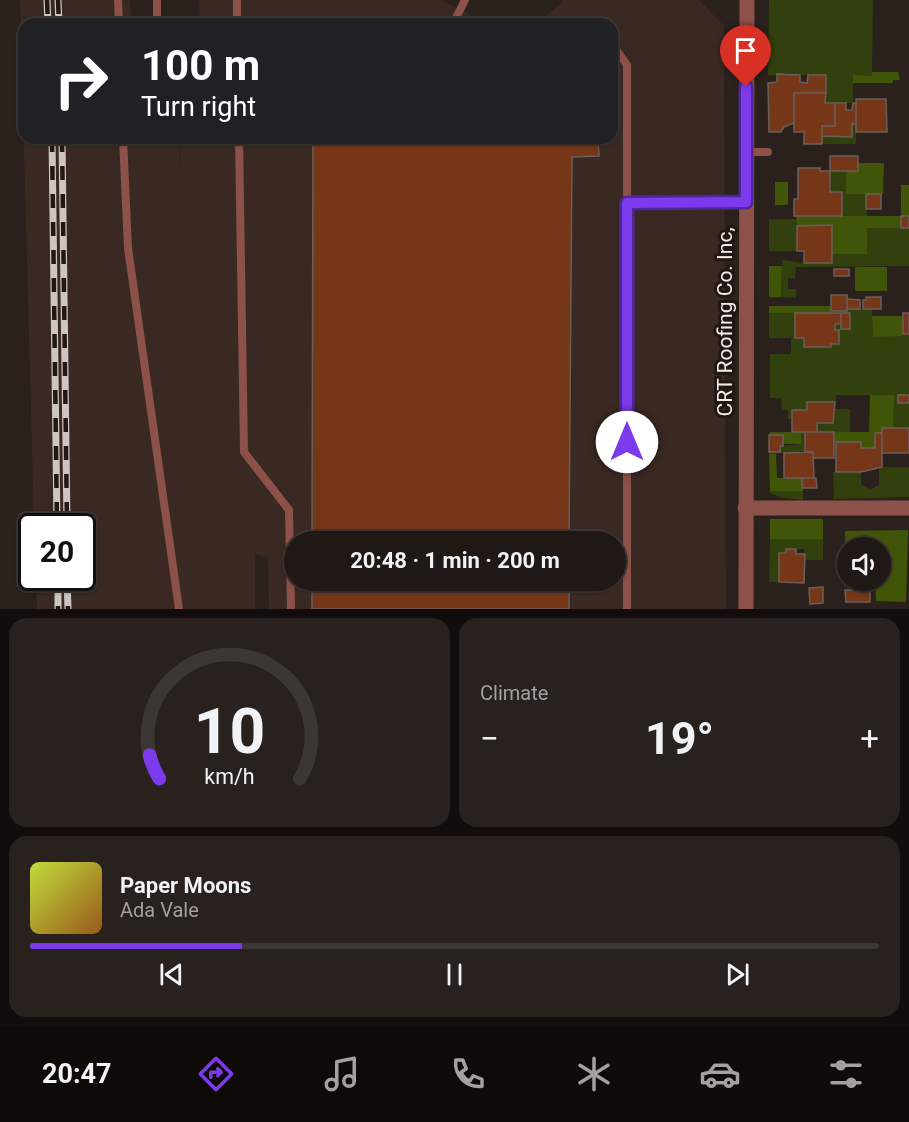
<!DOCTYPE html>
<meta charset="utf-8">
<style>
:root{--surface:#201815;--page:#28211e;--text:#f1f3f6;--muted:#a2a0a0;--line:#3d3734;--accent:#7c3aed}
body{margin:0;font-family:Roboto,sans-serif;background:var(--page);color:var(--text);height:100vh;display:flex;flex-direction:column;font-size:22px;white-space:nowrap}
*{box-sizing:border-box;margin:0}
p{font-size:20px;color:var(--muted)}
.icon{flex:none;width:33px;height:33px;fill:none;stroke:currentColor;stroke-width:2;stroke-linecap:round;stroke-linejoin:round}
.map{position:relative;height:609px;overflow:hidden}
.drawer{display:flex;flex-direction:column;gap:9px;padding:9px;background:#120d0c;flex:1}
.drawer>*{flex:none}
.hud{position:absolute;left:18px;top:18px;width:600px;height:126px;border-radius:18px;box-shadow:0 2px 4px #0004,0 0 0 2px var(--line);background:#202124;color:#fff;overflow:hidden}
.controls{position:absolute;left:837px;top:537px;display:grid;gap:12px}
.controls a{display:grid;place-items:center;width:54px;height:54px;border-radius:50%;background:var(--surface);box-shadow:0 2px 4px #0004,0 0 0 2px var(--line);font-size:30px}
.speed{position:absolute;left:18px;top:513px;display:flex;gap:12px;font-size:30px;font-weight:700;text-align:center}
.speed>*{display:grid;place-content:center;width:78px;height:78px;border-radius:50%;background:var(--surface);box-shadow:0 2px 4px #0004,0 0 0 2px var(--line);line-height:1}
.speed .limit{border:3px solid #111;border-radius:9px;background:#fff;color:#111}
.pin{position:absolute;display:grid;place-items:center;width:51px;height:51px;color:#fff;margin:-62px -26px;border-radius:50% 50% 50% 0;rotate:-45deg;box-shadow:0 0 6px #0007}
.pin .icon{rotate:45deg}
.me{position:absolute;width:66px;margin:-33px;rotate:0deg;stroke-linejoin:round;filter:drop-shadow(0 0 4px #0008)}
.turn{display:flex;align-items:center;gap:21px;height:126px;padding:0 24px;font-size:27px}
.turn .icon{width:78px;height:78px;stroke-width:2.5}
.turn b{display:block;font-size:42px;line-height:51px}
.big{font-size:45px;font-weight:700;line-height:1.1}
.drawer .card{flex:1;display:flex;flex-direction:column;justify-content:center;gap:9px;min-width:0;padding:0 21px;border-radius:18px;background:var(--page)}
.drawer .dial{align-items:center;gap:0}
.dial svg{height:156px;overflow:visible;fill:none;stroke:var(--line);stroke-width:7;stroke-linecap:round;text-anchor:middle}
.dial text{fill:var(--text);stroke:none}
.song{display:flex;align-items:center;gap:18px}
.cover{width:72px;height:72px;border-radius:9px;background:linear-gradient(135deg,hsl(70 70% 55%),hsl(30 70% 35%))}
.played{height:6px;border-radius:3px;background:linear-gradient(90deg,var(--accent) 25%,var(--line) 25%)}
.keys{display:flex;justify-content:space-around;direction:ltr}
.heat{display:flex;justify-content:space-between;align-items:center;font-size:33px;direction:ltr}
.drawer .tiles{flex:1;display:grid;gap:9px;grid-template-columns:1fr 1fr}
.card:last-child{grid-column:span 2}
.trip{position:absolute;left:284px;top:531px;width:342px;height:60px;border-radius:30px;background:var(--surface);box-shadow:0 2px 4px #0004,0 0 0 2px var(--line);font-weight:700;line-height:60px;text-align:center}
.menu{display:flex;height:96px;justify-content:space-around;align-items:center;background:#0d0a08;color:var(--muted)}
.menu .icon{width:42px;height:42px}
.menu .on{color:var(--accent)}
.menu b{font-size:27px;color:var(--text)}
.map>svg:first-child{display:block}
.built{fill:#392922;fill-rule:evenodd}
.green{fill:#31400c}
.forest{fill:#415509}
.building{fill:#763719;stroke:#6b5e59;stroke-width:1.5}
.lines{fill:none;stroke-linecap:round;stroke-linejoin:round}
.lane{stroke:#8c5148;stroke-width:8}
.street{stroke:#8c5148;stroke-width:15}
.rail-casing{stroke:#cdc5c2;stroke-width:7}
.rail{stroke:#211713;stroke-width:4.5;stroke-dasharray:14;stroke-linecap:butt}
.route-casing{stroke:#51269a;stroke-width:15}
.route{stroke:#7c3aed;stroke-width:10}
.labels{text-anchor:middle;dominant-baseline:central;stroke-width:6;stroke-linejoin:round;paint-order:stroke}
.street-label{font-size:21px;fill:#f4edea;stroke:#211713}
</style>
<div class="map">
<svg width="909" height="609" viewBox="0 0 909 609">
<rect width="100%" height="100%" fill="#2a201c"/>
<path class="built" d="M20 0H130L131 24H24V138H179L181 212 180 138H612V24H534L540 21 561 3 562 0H699L724 26 726 609H269L268 557 255 554V609H37L36 578H82V526H34ZM294 542H615V580H294Z
M199 0H441L487 24H200Z"/>
<path class="green" d="M769 0H873L872 76H853V103H825L826 75H768Z
M852 124H856V144H822V136L852 137Z
M830 171H846V194H866L867 216H842V192H830Z
M769 219H796L797 251H769Z
M867 228H909V266L796 267 795 278H788V289H796V298L781 297 782 260 804 263H832V254H867Z
M847 309H872L873 337 909 334V395L898 403H909V428L893 429V395H836V402H808L807 410H792V419H788V410H782L781 398H770V354H791V338H769V313H795V338H804V347H831V344H839V330H835V324H841L849 329 850 314 831 313V311H847Z
M833 409H850V432H817V423H833Z
M801 432H805V452L769 454V452H779L780 446 801 444Z
M879 467H909V497L834 499 833 472H861V484C868 490 871 490 879 485Z
M770 491H803V500L782 498 770 493Z
M770 539H823V560H804V549H786V553H779V582H769Z"/>
<path class="forest" d="M872 72H898L900 80H893V83H853V75L872 76Z
M858 163H884L883 194H846V171H858Z
M775 182H788V205H775Z
M901 185H909V216H901V228H867V254H832V225L797 226 796 216H901Z
M769 266H782L781 297H769Z
M855 267H887V291H855Z
M769 306H831V313H769Z
M872 316H903V336L873 337Z
M870 395H894L893 429 882 433H875V448H861V442H834V432H869Z
M770 432H801V444H783L769 435Z
M769 454H776L777 478H802L803 491H770Z
M770 519H823V539H770Z
M908 530 906 602 876 601 875 581 880 580V548H848L847 552H845V531Z"/>
<path class="building" d="M777 74 800 75V82L807 83 808 75H826V93H794V123L784 127 781 132H769L768 83 777 82Z
M794 93H826L825 103H835V126H822V144H804V132H794Z
M856 99H886L887 132H856Z
M835 103H846V110H852L853 103H856V124H852V137L822 136V126H835Z
M313 138H598L599 156 572 157 569 542H312Z
M830 156H858V171H830Z
M798 168H820V171H830V192H842V216H794V199H798Z
M866 194H881V209H866Z
M901 216H909V228H901Z
M832 225V263H804V251H797V226Z
M834 269H849V276H834Z
M831 295H847V311H831Z
M866 297H881V309H863V300H866Z
M847 299 860 300V309H847Z
M795 313H841V324H835V330H839V344H831V347H804V338H795Z
M841 313H850V329H841Z
M903 313H909V334H903Z
M898 395H909V403H898Z
M807 402H835L833 423H817V432H792V410H807Z
M882 428H909V453H882Z
M805 432H834V458H813V452H805Z
M875 433H882V467L861 472H836V442H861V448H875Z
M769 435H783V446H780V452H769Z
M813 452 814 478H784V453Z
M802 478H816L817 488H802Z
M786 549H796V554H805L804 583 779 582V553H786Z
M845 552H848V580H875V585H845Z
M312 580H569V609H312Z
M823 587V603L810 604 809 588Z
M845 590H870V602H846Z"/>
<g class="lines">
<path class="lane" d="M118 0 119 24
M157 0V24
M237 0V24
M453 24 465 0
M612 49 617 51 627 65V203L746 202
M123 138 128 248 179 609
M239 138 244 452 289 510 291 609
M746 152H768
M627 609V203"/>
<path class="street" d="M745 508H909
M746 609 747 0"/>
<g class="rail-casing">
<path id="rail" d="M47 0 48 24
M58 0 59 24
M52 138 57 526
M62 138 67 526
M58 578V609
M67 578 68 609"/>
</g>
<use href="#rail" class="rail"/>
</g>
<g class="lines">
<g class="route-casing">
<path id="route" d="M627 442V203L746 202V87"/>
</g>
<use href="#route" class="route"/>
</g>
<g class="labels">
<g class="street-label">
<text transform="translate(725 322) rotate(-90)">CRT Roofing Co. Inc,</text>
</g>
</g>
</svg>
<div class="controls">
<a><svg class="icon" aria-label="sound" viewBox="0 0 24 24"><path d="M4 9h4l5-4v14l-5-4H4zM17 9q2 3 0 6"/></svg></a>
</div>
<div class="speed"><div class="limit">20</div></div>
<div class="pin" style="left:746px;top:87px;background:#d93025"><svg class="icon" aria-label="arrive" viewBox="0 0 24 24"><path d="M6 21V4h12l-3 4 3 4H6"/></svg></div>
<svg class="me" style="left:627px;top:442px" viewBox="-20 -20 40 40"><circle r="19" fill="#fff"/><path d="M0-13L10 11 0 6-10 11z" fill="#7c3aed"/></svg>
<div class="trip">20:48 · 1 min · 200 m</div>
<div class="hud">
<div class="turn"><svg class="icon" aria-label="right" viewBox="0 0 24 24"><path d="M7 20v-9h11M14 6l5 5-5 5"/></svg><div><b>100 m</b>Turn right</div></div>
</div>
</div>
<section class="drawer">
<div class="tiles">
<div class="card dial"><svg viewBox="0 0 100 80">
<path d="M14 69A42 42 0 1 1 86 69"/>
<path d="M14 69A42 42 0 0 1 9 57" stroke="#7c3aed"/>
<text x="50" y="56" font-size="32" font-weight="700">10</text>
<text x="50" y="72" font-size="11">km/h</text>
</svg></div>
<div class="card"><p>Climate</p>
<div class="heat"><a>−</a><b class="big">19°</b><a>+</a></div>
</div>
<div class="card">
<div class="song"><i class="cover"></i><div><b>Paper Moons</b><p>Ada Vale</p></div></div>
<div class="played"></div>
<div class="keys"><svg class="icon" aria-label="previous" viewBox="0 0 24 24"><path d="M18 5L8 12l10 7zM5 5v14"/></svg><svg class="icon" aria-label="pause" viewBox="0 0 24 24"><path d="M8 5v14M16 5v14"/></svg><svg class="icon" aria-label="next" viewBox="0 0 24 24"><path d="M6 5l10 7-10 7zM19 5v14"/></svg></div>
</div>
</div>
</section>
<nav class="menu">
<b>20:47</b>
<svg class="icon on" aria-label="directions" viewBox="0 0 24 24"><path d="M12 3l9 9-9 9-9-9zM9 14v-3h6M13 9l2 2-2 2"/></svg>
<svg class="icon" aria-label="music" viewBox="0 0 24 24"><path d="M9 18V5l10-2v13"/><circle cx="6" cy="18" r="3"/><circle cx="16" cy="16" r="3"/></svg>
<svg class="icon" aria-label="phone" viewBox="0 0 24 24"><path d="M5 4h4l2 5-3 2q2 4 5 5l2-3 5 2v4C11 20 4 13 5 4z"/></svg>
<svg class="icon" aria-label="climate" viewBox="0 0 24 24"><path d="M12 3v18M4 7l16 10M4 17L20 7"/></svg>
<svg class="icon" aria-label="car" viewBox="0 0 24 24"><path d="M5 17H2v-5l4-1 3-4h7l3 4 3 1v5h-3M9 17h6M6 11h13"/><circle cx="7" cy="17" r="2"/><circle cx="17" cy="17" r="2"/></svg>
<svg class="icon" aria-label="filters" viewBox="0 0 24 24"><path d="M4 7h16M4 17h16"/><circle cx="9" cy="7" r="2"/><circle cx="15" cy="17" r="2"/></svg>
</nav>
